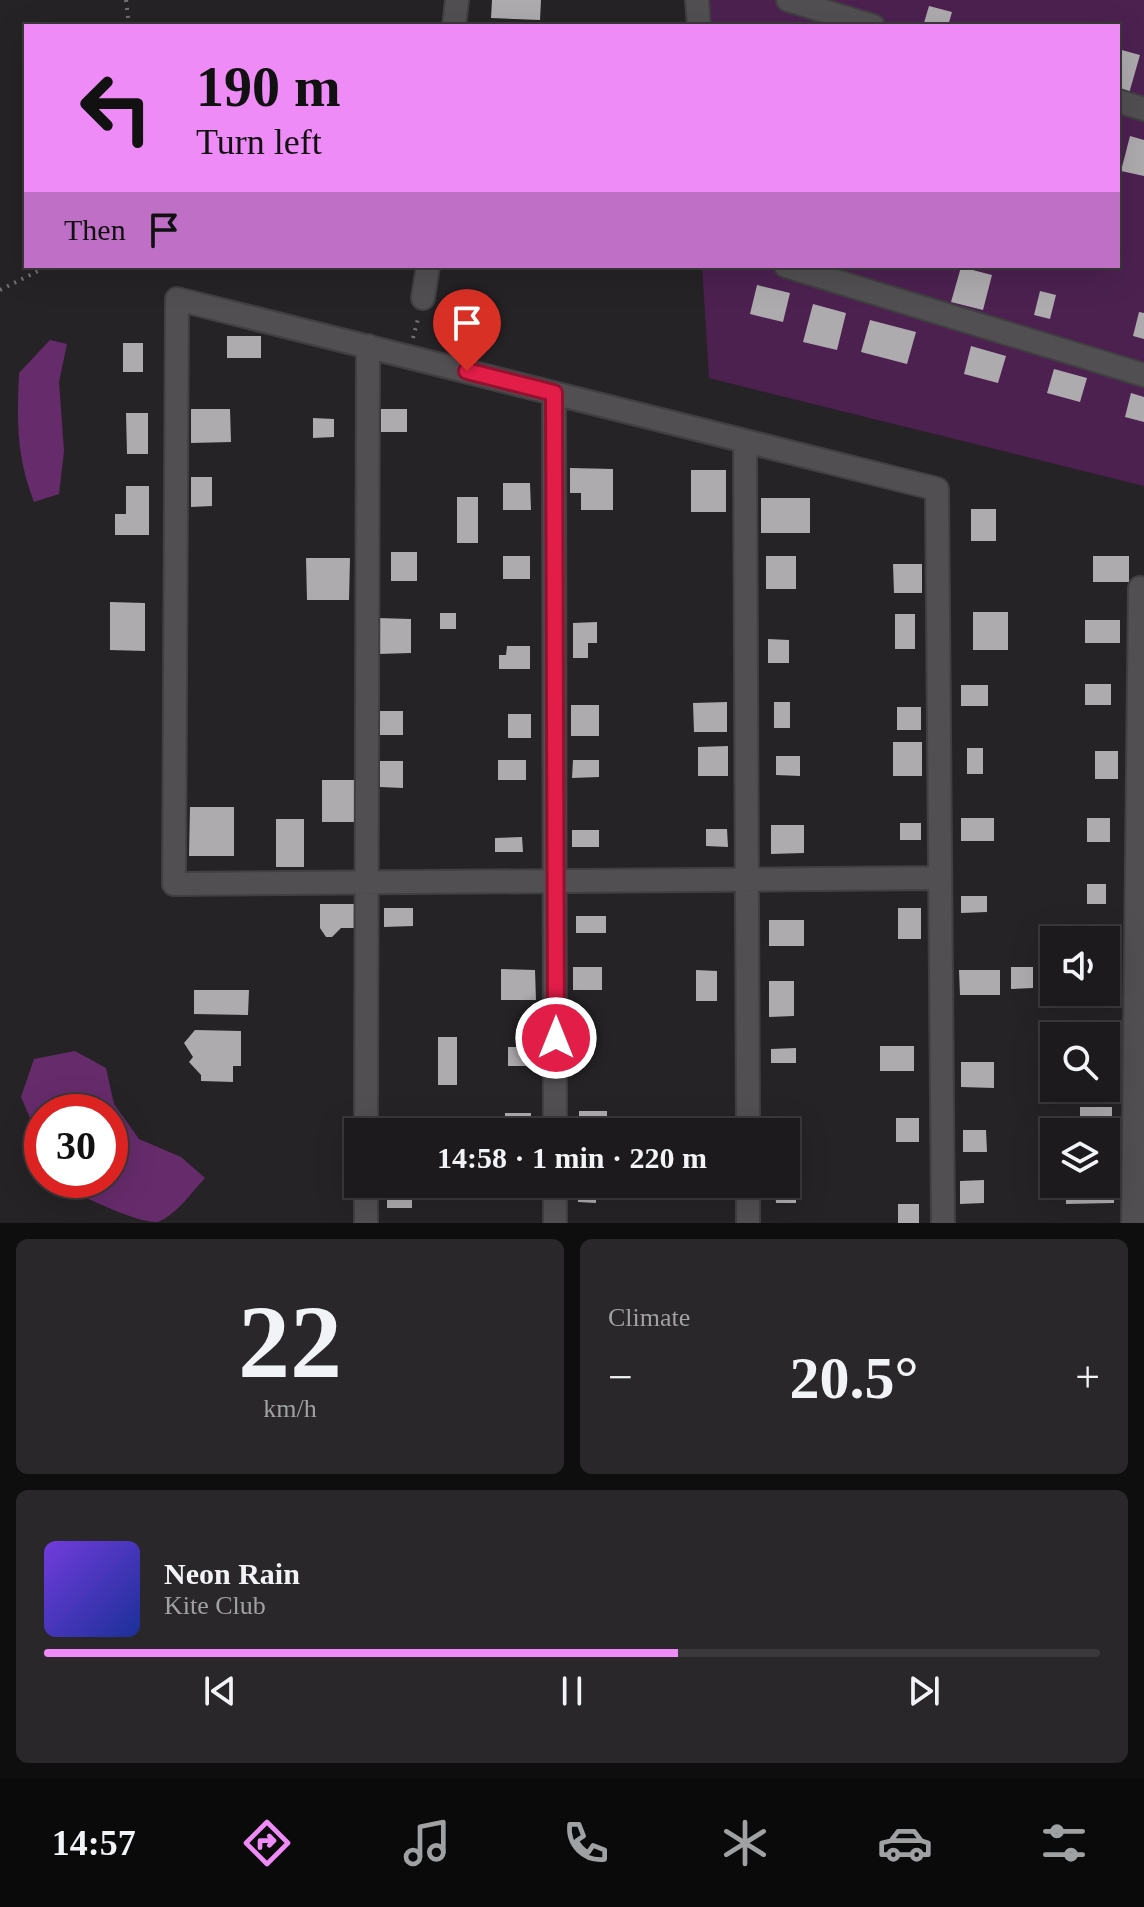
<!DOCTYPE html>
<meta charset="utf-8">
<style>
:root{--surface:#1c1a1c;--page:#292729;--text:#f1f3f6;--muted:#a0a1a3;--line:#3a383b;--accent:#ef8bf7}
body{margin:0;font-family:Georgia,serif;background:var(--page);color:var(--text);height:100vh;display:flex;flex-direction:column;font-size:30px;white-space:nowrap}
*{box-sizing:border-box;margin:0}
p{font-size:26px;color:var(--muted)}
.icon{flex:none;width:44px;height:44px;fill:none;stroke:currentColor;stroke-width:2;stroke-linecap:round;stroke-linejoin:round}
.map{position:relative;height:1223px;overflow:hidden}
.drawer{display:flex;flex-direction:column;gap:16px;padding:16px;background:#0f0e0f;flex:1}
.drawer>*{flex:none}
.hud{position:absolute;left:24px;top:24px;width:1096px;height:244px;border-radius:0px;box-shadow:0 8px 32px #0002,0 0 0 2px var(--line);background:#ef8bf7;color:#111;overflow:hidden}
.buttons{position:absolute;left:1040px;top:926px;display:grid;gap:16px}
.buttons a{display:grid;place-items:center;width:80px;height:80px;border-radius:0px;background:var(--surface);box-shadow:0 8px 32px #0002,0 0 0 2px var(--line);font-size:40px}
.speed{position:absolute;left:24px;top:1094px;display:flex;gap:16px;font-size:40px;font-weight:700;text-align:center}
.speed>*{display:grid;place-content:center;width:104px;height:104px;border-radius:50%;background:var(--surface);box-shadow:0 8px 32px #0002,0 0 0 2px var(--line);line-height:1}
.speed .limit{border:12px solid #d22;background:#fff;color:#111}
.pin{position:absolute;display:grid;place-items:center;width:68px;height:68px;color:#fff;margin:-82px -34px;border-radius:50% 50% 50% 0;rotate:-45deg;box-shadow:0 0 8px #0007}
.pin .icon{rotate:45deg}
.me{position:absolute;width:88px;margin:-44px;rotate:0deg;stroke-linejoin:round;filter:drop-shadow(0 0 6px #0008)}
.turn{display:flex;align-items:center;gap:28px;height:168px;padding:0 40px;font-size:36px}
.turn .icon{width:104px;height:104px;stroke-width:2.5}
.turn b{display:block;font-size:56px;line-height:68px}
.then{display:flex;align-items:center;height:76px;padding:0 40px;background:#0003;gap:16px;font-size:30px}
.big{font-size:60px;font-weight:600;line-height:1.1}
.drawer .widget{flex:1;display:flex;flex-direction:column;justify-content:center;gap:12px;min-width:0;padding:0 28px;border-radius:12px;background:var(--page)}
.drawer .dial{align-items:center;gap:0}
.dial b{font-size:104px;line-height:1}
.song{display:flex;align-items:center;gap:24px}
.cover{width:96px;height:96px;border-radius:12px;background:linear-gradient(135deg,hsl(260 70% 55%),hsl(230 70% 35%))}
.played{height:8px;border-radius:4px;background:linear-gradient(90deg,var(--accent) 60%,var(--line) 60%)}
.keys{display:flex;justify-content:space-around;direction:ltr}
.heat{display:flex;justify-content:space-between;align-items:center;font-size:44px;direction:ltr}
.drawer .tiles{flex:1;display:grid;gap:16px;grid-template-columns:1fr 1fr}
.widget:last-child{grid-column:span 2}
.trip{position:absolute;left:344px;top:1118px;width:456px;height:80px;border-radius:0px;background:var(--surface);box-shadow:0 8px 32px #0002,0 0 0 2px var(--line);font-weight:600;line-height:80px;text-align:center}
.tabs{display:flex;height:128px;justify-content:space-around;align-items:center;background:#0b0a0b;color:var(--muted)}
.tabs .icon{width:56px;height:56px}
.tabs .on{color:var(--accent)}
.tabs b{font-size:36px;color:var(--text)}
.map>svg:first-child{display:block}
.green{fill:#4c2150}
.water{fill:#662b6b}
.building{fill:#aeabae}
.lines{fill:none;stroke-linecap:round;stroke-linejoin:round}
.street-casing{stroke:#413f41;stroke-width:26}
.path{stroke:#737173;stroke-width:4;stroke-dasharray:2 6;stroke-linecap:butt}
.street{stroke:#514f51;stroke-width:22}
.route-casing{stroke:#92132f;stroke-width:20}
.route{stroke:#e11d48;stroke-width:14}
</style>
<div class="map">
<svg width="1144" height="1223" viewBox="0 0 1144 1223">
<rect width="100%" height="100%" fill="#252325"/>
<path class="green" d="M686 0H1144V486L709 378 702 266H1118V26H688Z"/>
<path class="water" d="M50 340 67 344 59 382 64 451 59 494 34 502C16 456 17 421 19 373Z
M75 1051 106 1068 114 1104 139 1139 181 1157 205 1178C191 1193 177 1214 158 1222 137 1223 91 1200 70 1190L63 1180H110V1112H42V1146L21 1097 34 1059Z"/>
<path class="building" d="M492 0H541L540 20 491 18Z
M929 6 952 12 948 26H923Z
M1118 49 1140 55 1128 97 1118 94Z
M1130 136 1144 140V176L1121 171Z
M961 267 992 275 983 310 951 302Z
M757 285 790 293 783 322 750 314Z
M1040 291 1056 295 1050 319 1034 315Z
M813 304 846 313 837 350 803 342Z
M1139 312 1144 313V339L1133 336Z
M870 320 916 332 907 364 861 352Z
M227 336H261V358H227Z
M123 343H143V372H123Z
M971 346 1006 356 998 383 964 374Z
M1054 369 1087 378 1080 402 1047 393Z
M1131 393 1144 397V422L1125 417Z
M191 409H230L231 442 191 443Z
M381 409H407V432H381Z
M126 413H148V454H127Z
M313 418 334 419V437L313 438Z
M570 468 613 469V510H581V493H570Z
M691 470H726V512H691Z
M191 477H212V506L191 507Z
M503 483H530L531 510H503Z
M126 486H149V535H115V514H126Z
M457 497H478V543H457Z
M761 498H810V533H761Z
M971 509H996V541H971Z
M391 552H417V581H391Z
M503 556H530V579H503Z
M766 556H796V589H766Z
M1093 556H1129V582H1093Z
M306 558H350L349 600H307Z
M893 564H922V593H894Z
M110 602 145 603V651L110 650Z
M973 612H1008V650H973Z
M440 613H456V629H440Z
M895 614H915V649H895Z
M378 618 411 619V653L378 654Z
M1085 620H1120V643H1085Z
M597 622V643H588V658H573V623Z
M768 639 789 640V663H768Z
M507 646H530V669H499V655H506Z
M1085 684H1111V705H1085Z
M961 685H988V706H961Z
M727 702V732H694L693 703Z
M774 702H790V728H774Z
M571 705H599V736H571Z
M897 707H921V730H897Z
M379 711H403V735H379Z
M508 714H531V738H508Z
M893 742H922V776H893Z
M728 746V776H698V747Z
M967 748H983V774H967Z
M1095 751H1118V779H1095Z
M776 756H800V776L776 775Z
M498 760H526V780H498Z
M573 760H599V777L572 778Z
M380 761H403V788L380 787Z
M322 780H356L355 822H322Z
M190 807H234V856H189Z
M961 818H994V841H961Z
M1087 818H1110V842H1087Z
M276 819H304V867H276Z
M900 823H921V840H900Z
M771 825H804V853L771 854Z
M706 829H727L728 847 706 846Z
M572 830H599V847H572Z
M522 837 523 852H495V838Z
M1087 884H1106V904H1087Z
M961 896H987V912L961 913Z
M320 904H355V928H341L332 937H326L320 928Z
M384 908H413V926L384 927Z
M898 908H921V939H898Z
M576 916H606V933H576Z
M769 920H804V946H769Z
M573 967H602V990H573Z
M1011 967H1033V988L1011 989Z
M501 969 535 970 536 1000H501Z
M696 970 717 971V1001H696Z
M959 970H1000V995H960Z
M1106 971H1114V1001H1088V992H1106Z
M769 981H794V1016L769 1017Z
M194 990H249L248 1015 194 1014Z
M1083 1025H1114L1115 1055 1106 1054V1036H1083Z
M195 1030 241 1031V1066H233V1082L201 1081V1075L189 1062 193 1057 184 1043Z
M438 1037H457V1085H438Z
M880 1046H914V1071H880Z
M508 1047H534V1066H508Z
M796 1048V1063H771V1049Z
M961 1062H994V1088L961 1087Z
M1080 1107H1112V1133L1080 1132Z
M579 1111H607V1132H579Z
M505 1113H531V1132H505Z
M896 1118H919V1142H896Z
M702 1119H727V1132H702Z
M388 1120H419V1132H388Z
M963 1130H986L987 1152H963Z
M984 1180V1203L960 1204V1181Z
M1114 1183V1203L1066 1204V1184Z
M387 1184H412V1208H387Z
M577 1184H596V1203L578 1202Z
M796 1185V1203H776L775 1186Z
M898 1204H919V1223H898Z"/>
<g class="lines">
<g class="street-casing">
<path id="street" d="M697 0 699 26
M788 0 873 26
M454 26 457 0
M1118 101 1144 109
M786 266 1144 375
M423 298 428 266
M554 393 555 1132
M745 441 748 1132
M940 878 174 884 177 299 937 489 943 1223
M366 1132 368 346
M748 1184V1223
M366 1223V1184
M555 1223V1184
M1133 1223 1140 588"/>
</g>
<path class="path" d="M126 0 129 26
M0 290 48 266
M413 338 418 319"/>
<use href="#street" class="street"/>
</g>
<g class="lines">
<g class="route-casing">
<path id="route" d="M467 371 554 393 556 1038"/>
</g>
<use href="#route" class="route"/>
</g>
</svg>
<div class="buttons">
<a><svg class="icon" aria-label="sound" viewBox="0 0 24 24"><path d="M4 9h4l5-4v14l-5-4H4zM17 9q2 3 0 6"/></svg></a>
<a><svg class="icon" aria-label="search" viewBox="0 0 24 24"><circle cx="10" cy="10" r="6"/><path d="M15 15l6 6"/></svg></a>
<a><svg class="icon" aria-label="layers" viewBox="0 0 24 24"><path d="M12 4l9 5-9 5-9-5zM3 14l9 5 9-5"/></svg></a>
</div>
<div class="speed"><div class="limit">30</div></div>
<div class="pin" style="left:467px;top:371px;background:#d93025"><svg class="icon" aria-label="arrive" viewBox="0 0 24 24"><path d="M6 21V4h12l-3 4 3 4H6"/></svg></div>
<svg class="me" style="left:556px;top:1038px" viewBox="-20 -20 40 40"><circle r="17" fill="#e11d48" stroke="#fff" stroke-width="3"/><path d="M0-11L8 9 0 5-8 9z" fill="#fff"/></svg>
<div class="trip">14:58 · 1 min · 220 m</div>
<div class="hud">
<div class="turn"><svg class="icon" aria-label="left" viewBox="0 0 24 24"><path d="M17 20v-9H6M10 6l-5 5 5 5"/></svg><div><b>190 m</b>Turn left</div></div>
<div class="then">Then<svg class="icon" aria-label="arrive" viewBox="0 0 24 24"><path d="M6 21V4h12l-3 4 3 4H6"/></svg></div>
</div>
</div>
<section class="drawer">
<div class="tiles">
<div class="widget dial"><b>22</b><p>km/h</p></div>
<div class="widget"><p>Climate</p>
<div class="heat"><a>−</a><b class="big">20.5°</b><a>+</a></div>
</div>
<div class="widget">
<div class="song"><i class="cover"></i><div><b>Neon Rain</b><p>Kite Club</p></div></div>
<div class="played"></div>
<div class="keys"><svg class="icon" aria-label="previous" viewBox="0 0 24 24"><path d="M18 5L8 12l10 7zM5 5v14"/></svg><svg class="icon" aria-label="pause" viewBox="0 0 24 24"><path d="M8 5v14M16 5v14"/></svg><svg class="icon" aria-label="next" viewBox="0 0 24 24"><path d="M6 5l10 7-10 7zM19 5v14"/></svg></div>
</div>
</div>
</section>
<nav class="tabs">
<b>14:57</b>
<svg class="icon on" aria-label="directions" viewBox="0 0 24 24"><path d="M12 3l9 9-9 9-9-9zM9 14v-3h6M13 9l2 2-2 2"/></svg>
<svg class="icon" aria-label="music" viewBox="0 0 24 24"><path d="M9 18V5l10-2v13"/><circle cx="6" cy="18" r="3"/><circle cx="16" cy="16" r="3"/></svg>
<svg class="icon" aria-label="phone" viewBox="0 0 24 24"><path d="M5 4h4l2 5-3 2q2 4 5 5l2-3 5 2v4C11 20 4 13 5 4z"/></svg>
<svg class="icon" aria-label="climate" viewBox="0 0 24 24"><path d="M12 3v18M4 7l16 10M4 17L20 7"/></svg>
<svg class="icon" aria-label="car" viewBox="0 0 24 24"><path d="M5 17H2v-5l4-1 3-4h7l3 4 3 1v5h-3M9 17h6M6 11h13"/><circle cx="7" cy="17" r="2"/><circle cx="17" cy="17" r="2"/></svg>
<svg class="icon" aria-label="filters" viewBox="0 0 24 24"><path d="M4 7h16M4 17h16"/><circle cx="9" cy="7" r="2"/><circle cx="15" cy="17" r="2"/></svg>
</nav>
